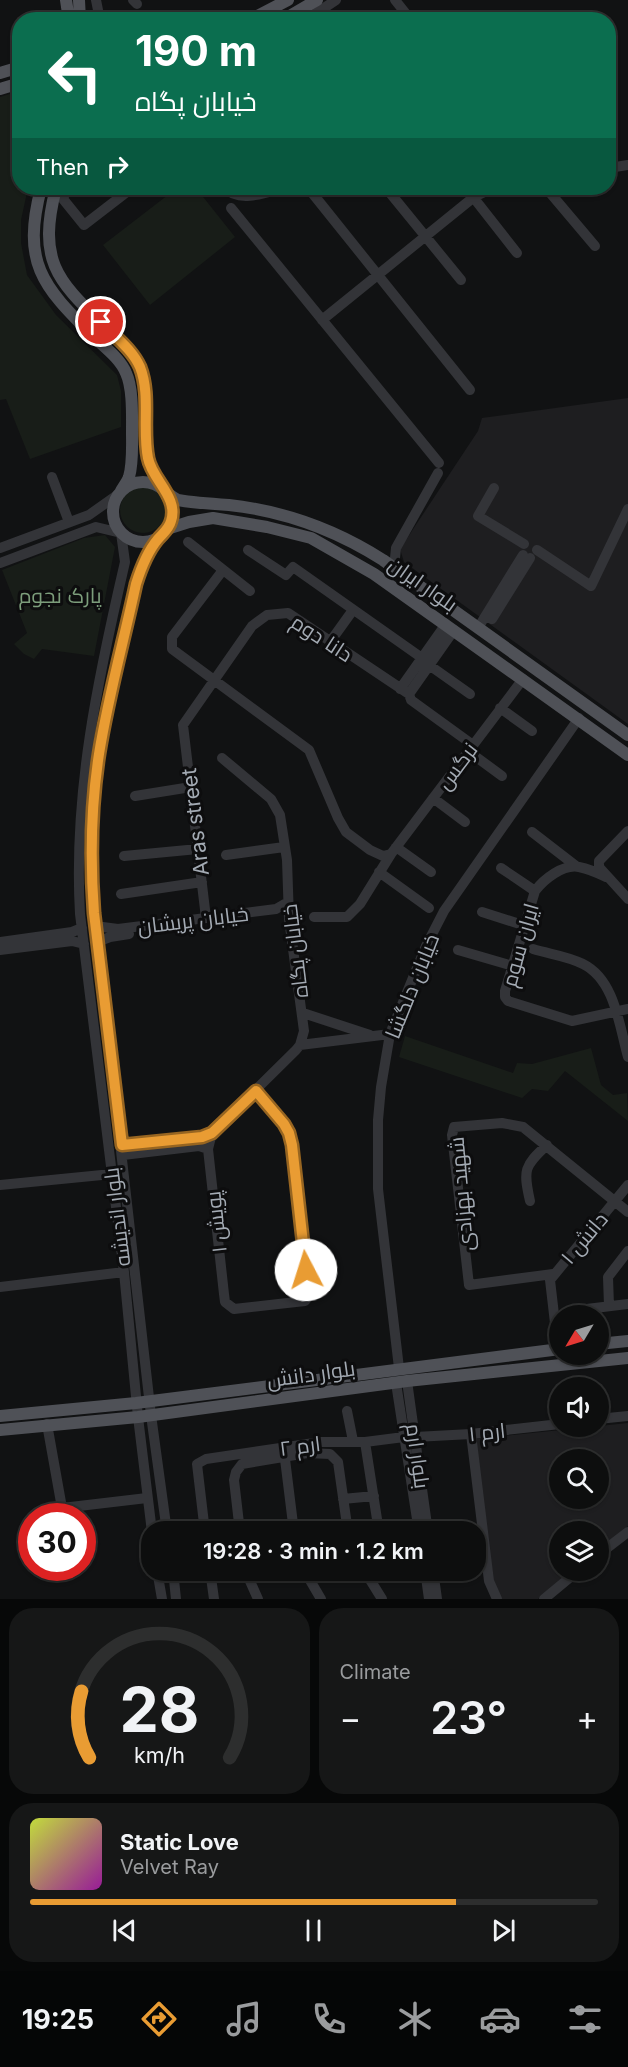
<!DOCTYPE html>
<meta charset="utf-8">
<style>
:root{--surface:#0d0e0e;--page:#161717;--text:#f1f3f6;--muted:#9a9c9e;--line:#2d2e2e;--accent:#e99c33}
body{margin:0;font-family:Inter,Cairo,sans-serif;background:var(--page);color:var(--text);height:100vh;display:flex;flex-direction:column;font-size:22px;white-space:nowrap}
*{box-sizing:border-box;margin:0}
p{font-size:20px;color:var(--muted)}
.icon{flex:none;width:33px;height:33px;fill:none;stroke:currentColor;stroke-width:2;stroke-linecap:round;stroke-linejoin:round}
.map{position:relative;height:1599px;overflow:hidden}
.details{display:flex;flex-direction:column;gap:9px;padding:9px;background:#070808;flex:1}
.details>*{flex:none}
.top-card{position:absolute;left:12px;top:12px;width:604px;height:183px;border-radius:24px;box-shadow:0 2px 4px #0004,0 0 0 2px var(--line);background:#0b6e4f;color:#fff;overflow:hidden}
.needle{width:39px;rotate:232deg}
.buttons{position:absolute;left:549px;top:1305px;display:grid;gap:12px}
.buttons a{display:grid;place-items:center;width:60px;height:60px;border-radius:50%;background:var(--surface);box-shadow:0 2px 4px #0004,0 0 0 2px var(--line);font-size:30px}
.speed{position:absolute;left:18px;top:1503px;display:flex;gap:12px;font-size:30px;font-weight:700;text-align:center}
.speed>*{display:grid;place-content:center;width:78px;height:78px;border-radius:50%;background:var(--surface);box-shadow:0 2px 4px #0004,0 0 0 2px var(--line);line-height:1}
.speed .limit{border:9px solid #d22;background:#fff;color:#111}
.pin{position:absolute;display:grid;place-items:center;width:51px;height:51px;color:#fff;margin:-26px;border:3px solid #fff;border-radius:50%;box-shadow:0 2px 6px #0007}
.me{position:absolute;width:66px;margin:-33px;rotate:355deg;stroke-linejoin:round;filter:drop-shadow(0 0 4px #0008)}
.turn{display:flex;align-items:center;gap:21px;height:126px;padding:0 24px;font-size:27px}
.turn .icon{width:78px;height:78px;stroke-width:2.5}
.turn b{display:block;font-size:42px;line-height:51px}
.then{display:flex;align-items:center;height:57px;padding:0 24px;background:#0003;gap:12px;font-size:22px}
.big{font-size:45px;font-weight:600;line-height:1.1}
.details .card{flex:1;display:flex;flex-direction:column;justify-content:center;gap:9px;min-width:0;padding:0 21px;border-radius:24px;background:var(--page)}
.details .dial{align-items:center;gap:0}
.dial svg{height:156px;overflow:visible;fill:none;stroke:var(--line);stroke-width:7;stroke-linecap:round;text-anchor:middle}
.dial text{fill:var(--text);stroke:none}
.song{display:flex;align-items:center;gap:18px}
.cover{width:72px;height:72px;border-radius:9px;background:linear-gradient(135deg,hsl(70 70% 55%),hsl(300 70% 35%))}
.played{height:6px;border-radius:3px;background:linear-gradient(90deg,var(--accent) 75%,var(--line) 75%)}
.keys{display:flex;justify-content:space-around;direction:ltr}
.heat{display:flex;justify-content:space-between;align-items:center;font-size:33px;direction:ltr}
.details .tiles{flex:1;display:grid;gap:9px;grid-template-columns:1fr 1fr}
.card:last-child{grid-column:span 2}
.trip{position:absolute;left:141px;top:1521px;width:345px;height:60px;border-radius:24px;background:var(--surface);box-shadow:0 2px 4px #0004,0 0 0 2px var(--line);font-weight:600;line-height:60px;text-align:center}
.menu{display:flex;height:96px;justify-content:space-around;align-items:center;background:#050606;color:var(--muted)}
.menu .icon{width:42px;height:42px}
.menu .current{color:var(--accent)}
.menu b{font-size:27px;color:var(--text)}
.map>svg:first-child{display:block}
.built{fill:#1e1e20;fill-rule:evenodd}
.green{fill:#181d18}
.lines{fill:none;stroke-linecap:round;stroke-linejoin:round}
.minor{stroke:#333438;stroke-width:10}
.major{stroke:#4f5157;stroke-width:12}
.route-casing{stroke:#976521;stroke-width:15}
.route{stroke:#e99c33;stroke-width:10}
.labels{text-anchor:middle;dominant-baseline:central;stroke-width:6;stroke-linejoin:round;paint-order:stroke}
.street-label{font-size:21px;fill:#a3aab3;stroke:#0d0d0e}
.park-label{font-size:21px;fill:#7c9d7b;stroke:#0d0d0e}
</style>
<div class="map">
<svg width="628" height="1599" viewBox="0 0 628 1599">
<rect width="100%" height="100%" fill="#111213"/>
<path class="built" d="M628 398V724L404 562 400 549 478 431 482 418Z
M628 1423V1526L599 1550 598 1532H560V1570L573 1571 538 1599H501L493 1584 473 1439ZM560 1460H598V1498H560Z"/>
<path class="green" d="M19 91 20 188H28L21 220V243L27 275 56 315 117 375 121 391V427L30 459 6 399 0 400V97Z
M177 188H196L235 237 150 305 103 245Z
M120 510a23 23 0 1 1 46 0a23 23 0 1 1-46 0Z
M105 535 115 547 94 656 42 649 34 659 24 654 14 644 27 633 2 570 84 538Z
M405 1036 513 1073 517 1063 532 1064 591 1048 601 1085 613 1095 627 1093 628 1121 565 1071 548 1091 532 1089 522 1098 399 1057Z"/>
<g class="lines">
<path class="minor" d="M96 0 100 20
M133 0 137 4
M395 0 411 20
M306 20 336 0
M609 168 628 165
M67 188 63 199 84 225 132 188
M225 188C238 203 266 193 283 188
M386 188 461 280
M466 188 517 253
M546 188 595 246
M309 189 470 390
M231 208 439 463
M322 320 474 197 493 188
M52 477 69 522
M494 488 478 516 524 544
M159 538 142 564 105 723 94 798 92 839 94 913 151 1415 167 1532
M188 542 250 591
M0 548 89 515 120 493
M248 550 286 575 293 567 422 658
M537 550 591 586 628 509
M0 563 96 527 121 533 125 562C98 678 73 794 80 914L124 1272 138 1417 152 1532
M394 568 396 548 438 473
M223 570 172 637V649L309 750 338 818 346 832 370 850 383 856 391 854
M486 615 492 619 530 558
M478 628 523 555
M330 642 353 610
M429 665 470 694
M400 689 446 624
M409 694 454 630
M500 708 532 731
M468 751 502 776
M222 758 271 799 280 815 287 860 289 919 304 1031 300 1045 296 1050 212 1133 208 1149 224 1294 225 1302 234 1309 305 1301 308 1297 305 1248 292 1145C286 1123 270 1108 256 1091
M135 796 191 787
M433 798 465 822
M628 831 599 861V867L628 899
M532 832 576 866
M396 847 431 872
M226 855 284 847
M124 856 198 849
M501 868 535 891
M379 872 429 908
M606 877C598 873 589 869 579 867 563 864 544 879 535 891L505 991V997L508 1001 572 1021 628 1009
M121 894 202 882
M482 912 526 926
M314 917H347L360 904 391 854 523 679
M206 918 183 725 252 626 267 615 288 613 409 694 411 700 473 745
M95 926 118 929 206 918 276 909 288 902
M0 942 72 932 82 928
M97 942 110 937 129 934
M533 949C549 954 568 956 583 964 615 980 619 1025 628 1057
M0 950 72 941 84 944
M458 950 513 966
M303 1013 370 1035
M300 1045 390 1034
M121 1145 202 1137 212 1133
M123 1155 199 1146 208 1149
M0 1185 112 1174
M530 1201C523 1170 524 1166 547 1145
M553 1274 469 1285 452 1135 454 1127 502 1123 523 1127 628 1212
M0 1287 124 1272
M609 1306 608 1277 628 1251
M570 1311 628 1304
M558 1349 550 1280 628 1185
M399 1368 378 1189V1120L381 1087 390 1034 426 946 444 911 579 718
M407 1381 428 1532
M396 1383 419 1532
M347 1411 353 1441
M598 1419 628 1416
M47 1424 62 1508 147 1498
M471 1434 489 1581 497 1599
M415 1437 471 1434 560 1424
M365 1442 379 1532
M284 1451 294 1532
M343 1499 374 1496
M205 1532 197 1464 206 1459 321 1442H365L404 1437
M240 1532 234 1480 236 1472 242 1464 307 1453 330 1454 338 1462 348 1532
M598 1555 628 1532
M157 1570 162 1599
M173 1570 176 1599
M210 1570 214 1599
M245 1570 258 1599
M304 1570 321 1599
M364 1570 382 1599
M425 1570 429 1599
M433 1570 437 1599
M544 1599 579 1570"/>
<path class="major" d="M66 0 69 20
M79 0 80 20
M250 20 288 0
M283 20 317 0
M0 73 20 67
M0 89 20 83
M41 188C22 262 41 285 93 336 104 347 120 358 126 373 133 388 132 415 132 432 132 446 133 464 129 477 127 483 122 488 120 493
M56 188C36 266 60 282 112 334 123 345 136 355 141 370 155 412 130 476 178 500 195 503 212 504 229 505 284 511 336 530 383 560L628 735
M113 512a30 30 0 1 1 60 0a30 30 0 1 1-60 0Z
M167 529 189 522 213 518 267 527 311 538 374 574 628 755
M598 1344 628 1341
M0 1416 136 1403 560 1349
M0 1430 138 1417 407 1381 628 1358"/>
</g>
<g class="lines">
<g class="route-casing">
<path id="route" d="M101 322C114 336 132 349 140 367 151 395 142 429 148 458 152 480 179 497 171 521 169 529 163 533 158 539 147 552 141 568 136 584 124 640 108 697 99 754 91 806 90 860 94 913L122 1145 202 1137 212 1133 256 1091 284 1124 289 1133 292 1145 306 1270"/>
</g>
<use href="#route" class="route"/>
</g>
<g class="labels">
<g class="street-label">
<text transform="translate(423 584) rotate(35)">بلوار ایران</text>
<text transform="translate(322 638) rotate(33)">دانا دوم</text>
<text transform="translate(457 766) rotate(-53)">نرگس</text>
<text transform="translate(195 822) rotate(-97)">Aras street</text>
<text transform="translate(193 920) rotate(-7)">خیابان پریشان</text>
<text transform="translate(520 945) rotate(-74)">ایران سوم</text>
<text transform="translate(295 951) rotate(-97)">خیابان پگاه</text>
<text transform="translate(412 986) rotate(-68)">خیابان دلگشا</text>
<text transform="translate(461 1194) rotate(-95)">شهید بهزادی</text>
<text transform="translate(117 1217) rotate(-97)">بلوار اندیشه</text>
<text transform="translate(216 1222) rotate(-96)">پویش ۱</text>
<text transform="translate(584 1238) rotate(-50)">دانش ۱</text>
<text transform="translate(311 1374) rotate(-8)">بلوار دانش</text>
<text transform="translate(487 1432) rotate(-6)">ارم ۱</text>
<text transform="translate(300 1446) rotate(-7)">ارم ۲</text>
<text transform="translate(418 1456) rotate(82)">بلوار ارم</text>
</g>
<g class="park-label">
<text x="60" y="595">پارک نجوم</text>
</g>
</g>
</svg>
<div class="buttons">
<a><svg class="needle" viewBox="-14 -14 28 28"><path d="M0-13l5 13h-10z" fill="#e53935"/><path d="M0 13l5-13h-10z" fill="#9a9c9e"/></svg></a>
<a><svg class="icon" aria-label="sound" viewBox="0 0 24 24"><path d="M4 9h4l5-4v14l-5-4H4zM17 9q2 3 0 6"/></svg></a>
<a><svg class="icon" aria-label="search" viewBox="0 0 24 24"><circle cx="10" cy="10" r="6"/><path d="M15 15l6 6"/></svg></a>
<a><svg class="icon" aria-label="layers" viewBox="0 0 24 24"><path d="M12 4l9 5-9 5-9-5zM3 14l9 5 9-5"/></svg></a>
</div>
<div class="speed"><div class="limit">30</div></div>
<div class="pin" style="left:101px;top:322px;background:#d93025"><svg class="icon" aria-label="arrive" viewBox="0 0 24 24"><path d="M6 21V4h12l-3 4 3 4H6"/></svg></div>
<svg class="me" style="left:306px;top:1270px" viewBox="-20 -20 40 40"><circle r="19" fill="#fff"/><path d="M0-13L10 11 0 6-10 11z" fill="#e99c33"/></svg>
<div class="trip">19:28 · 3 min · 1.2 km</div>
<div class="top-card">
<div class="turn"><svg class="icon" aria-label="left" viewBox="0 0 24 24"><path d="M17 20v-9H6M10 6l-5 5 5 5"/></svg><div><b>190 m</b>خیابان پگاه</div></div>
<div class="then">Then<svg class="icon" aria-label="right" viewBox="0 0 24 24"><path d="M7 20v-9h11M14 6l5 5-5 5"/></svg></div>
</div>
</div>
<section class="details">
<div class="tiles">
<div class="card dial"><svg viewBox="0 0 100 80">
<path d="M14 69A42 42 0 1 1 86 69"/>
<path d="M14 69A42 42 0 0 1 10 35" stroke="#e99c33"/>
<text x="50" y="56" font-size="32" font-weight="700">28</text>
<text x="50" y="72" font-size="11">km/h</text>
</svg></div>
<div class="card"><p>Climate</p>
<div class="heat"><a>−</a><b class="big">23°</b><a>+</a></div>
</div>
<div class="card">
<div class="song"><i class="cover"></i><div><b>Static Love</b><p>Velvet Ray</p></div></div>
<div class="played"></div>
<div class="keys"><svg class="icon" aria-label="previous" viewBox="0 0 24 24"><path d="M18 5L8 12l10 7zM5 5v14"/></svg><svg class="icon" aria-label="pause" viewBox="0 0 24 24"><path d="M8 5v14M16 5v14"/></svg><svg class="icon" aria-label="next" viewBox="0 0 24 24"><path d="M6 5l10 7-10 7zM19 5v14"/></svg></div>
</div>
</div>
</section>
<nav class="menu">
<b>19:25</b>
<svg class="icon current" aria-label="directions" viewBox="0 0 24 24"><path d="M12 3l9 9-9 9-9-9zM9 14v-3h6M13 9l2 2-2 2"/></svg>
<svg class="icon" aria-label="music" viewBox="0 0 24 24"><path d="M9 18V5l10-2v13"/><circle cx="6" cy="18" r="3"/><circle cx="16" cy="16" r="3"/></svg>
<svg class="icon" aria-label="phone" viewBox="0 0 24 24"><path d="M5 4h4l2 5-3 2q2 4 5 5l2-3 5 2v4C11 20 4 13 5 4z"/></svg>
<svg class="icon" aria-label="climate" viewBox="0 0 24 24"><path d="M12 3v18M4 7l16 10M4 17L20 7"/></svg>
<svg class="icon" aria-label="car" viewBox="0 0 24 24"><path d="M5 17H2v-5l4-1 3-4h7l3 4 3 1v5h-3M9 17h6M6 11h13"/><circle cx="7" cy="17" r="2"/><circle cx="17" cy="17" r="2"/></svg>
<svg class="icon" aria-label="filters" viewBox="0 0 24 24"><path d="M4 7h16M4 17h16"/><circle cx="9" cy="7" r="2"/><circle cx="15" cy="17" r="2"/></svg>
</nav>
